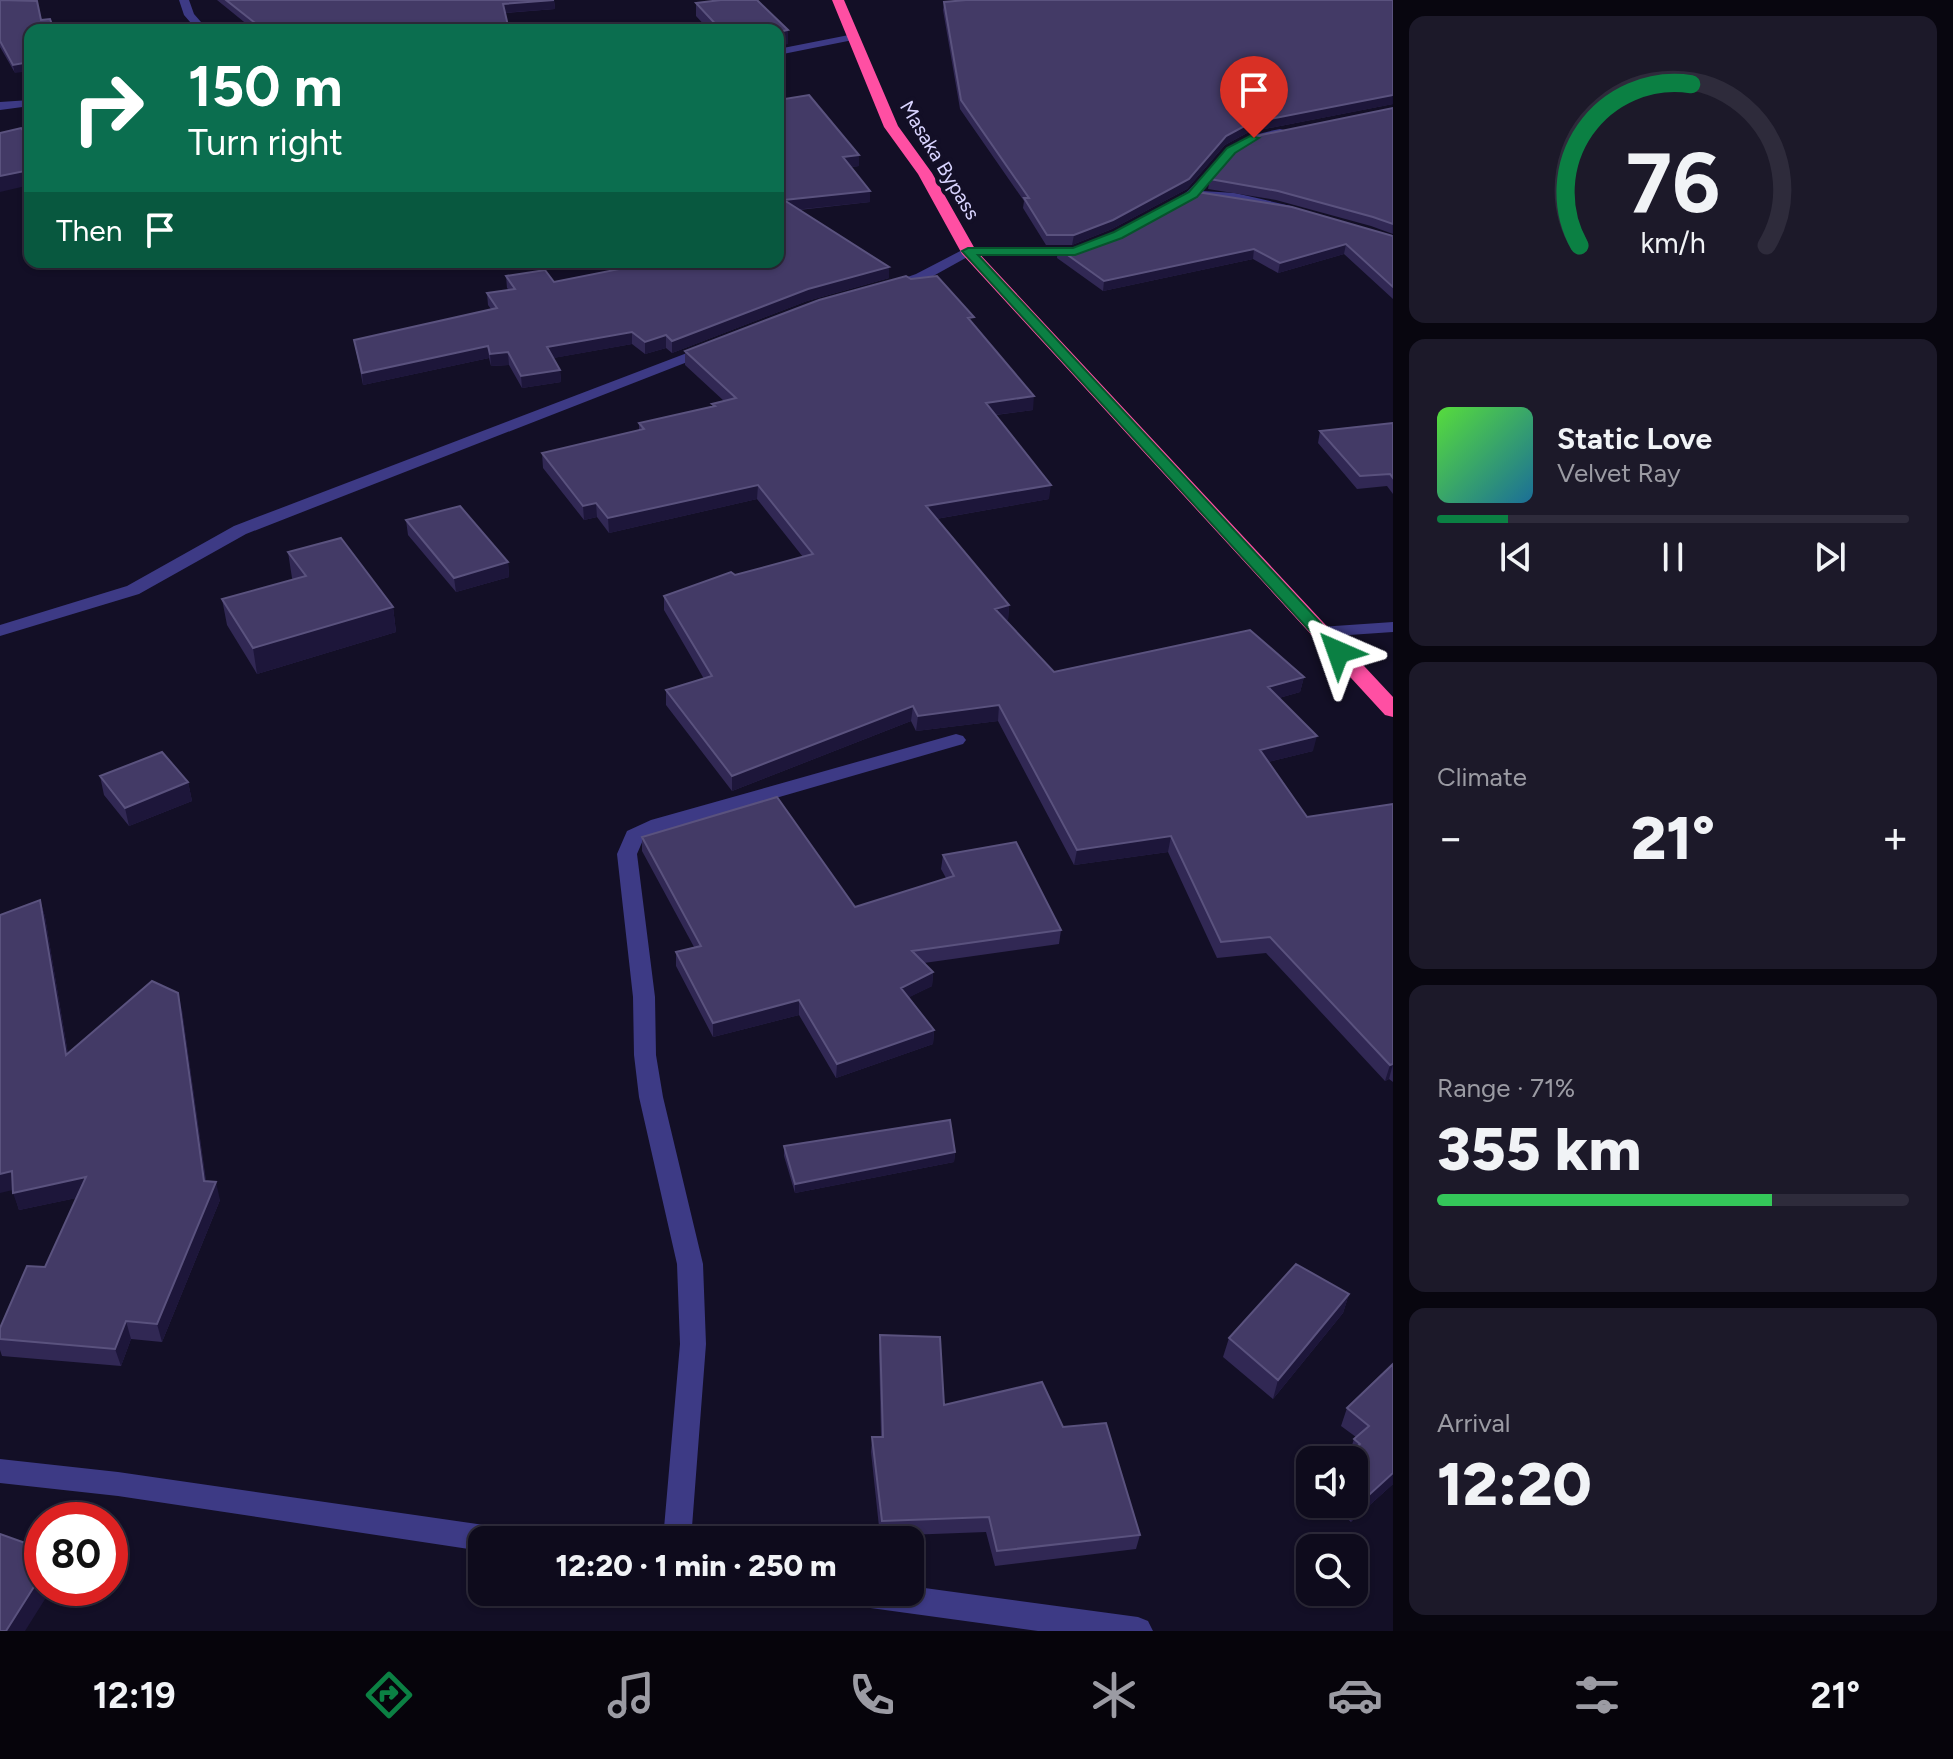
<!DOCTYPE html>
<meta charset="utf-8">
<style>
:root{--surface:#0e0b1c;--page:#1c1929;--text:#f1f3f6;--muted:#9b9ba3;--line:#2e2b3b;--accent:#0b8043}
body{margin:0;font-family:Figtree,sans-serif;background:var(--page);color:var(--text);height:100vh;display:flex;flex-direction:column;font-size:30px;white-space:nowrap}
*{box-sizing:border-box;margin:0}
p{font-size:26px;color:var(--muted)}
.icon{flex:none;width:44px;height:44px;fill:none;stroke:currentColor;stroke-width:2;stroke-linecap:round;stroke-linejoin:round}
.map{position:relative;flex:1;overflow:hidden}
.drawer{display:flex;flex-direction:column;gap:16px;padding:16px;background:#08060f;width:560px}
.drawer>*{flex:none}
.top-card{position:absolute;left:24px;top:24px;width:760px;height:244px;border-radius:16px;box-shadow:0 2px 6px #0004,0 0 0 2px var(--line);background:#0b6e4f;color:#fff;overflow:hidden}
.buttons{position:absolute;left:1296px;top:1446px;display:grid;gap:16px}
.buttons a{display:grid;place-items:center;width:72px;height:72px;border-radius:16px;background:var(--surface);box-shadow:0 2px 6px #0004,0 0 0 2px var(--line);font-size:40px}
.speed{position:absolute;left:24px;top:1502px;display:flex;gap:16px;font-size:40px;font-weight:700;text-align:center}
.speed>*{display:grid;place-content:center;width:104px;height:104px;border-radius:50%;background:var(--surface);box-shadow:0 2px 6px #0004,0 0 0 2px var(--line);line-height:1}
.speed .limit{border:12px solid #d22;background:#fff;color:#111}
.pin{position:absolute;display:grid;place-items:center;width:68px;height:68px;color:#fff;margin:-82px -34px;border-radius:50% 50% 50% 0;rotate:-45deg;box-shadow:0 0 8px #0007}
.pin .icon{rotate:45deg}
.me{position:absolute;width:88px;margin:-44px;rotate:317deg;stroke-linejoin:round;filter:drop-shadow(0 0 6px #0008)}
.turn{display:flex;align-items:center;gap:28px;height:168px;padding:0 32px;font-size:36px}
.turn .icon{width:104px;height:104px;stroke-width:2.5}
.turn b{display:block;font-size:56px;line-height:68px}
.then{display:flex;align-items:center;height:76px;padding:0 32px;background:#0003;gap:16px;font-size:30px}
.big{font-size:60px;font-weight:800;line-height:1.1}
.drawer .tile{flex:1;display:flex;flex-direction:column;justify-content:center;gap:12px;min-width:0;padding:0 28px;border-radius:16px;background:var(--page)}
.drawer .dial{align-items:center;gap:0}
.dial svg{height:208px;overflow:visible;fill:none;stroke:var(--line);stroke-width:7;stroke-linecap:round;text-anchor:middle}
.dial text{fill:var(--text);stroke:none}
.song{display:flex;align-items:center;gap:24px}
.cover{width:96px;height:96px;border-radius:12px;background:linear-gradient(135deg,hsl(110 70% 55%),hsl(200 70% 35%))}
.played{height:8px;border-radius:4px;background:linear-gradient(90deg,var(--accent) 15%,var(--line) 15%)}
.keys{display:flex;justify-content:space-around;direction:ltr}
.heat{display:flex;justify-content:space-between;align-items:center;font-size:44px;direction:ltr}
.charge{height:12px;border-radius:6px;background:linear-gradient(90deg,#34c759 71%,var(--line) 0)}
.trip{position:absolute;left:468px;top:1526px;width:456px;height:80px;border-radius:16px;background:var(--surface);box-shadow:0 2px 6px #0004,0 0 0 2px var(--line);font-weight:800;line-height:80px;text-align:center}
.menu{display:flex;height:128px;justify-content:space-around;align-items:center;background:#06040b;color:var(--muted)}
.menu .icon{width:56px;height:56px}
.menu .on{color:var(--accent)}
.menu b{font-size:36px;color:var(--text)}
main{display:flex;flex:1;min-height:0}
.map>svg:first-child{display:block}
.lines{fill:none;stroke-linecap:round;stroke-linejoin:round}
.street{fill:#3d3a85;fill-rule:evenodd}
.highway{fill:#ff4fa3;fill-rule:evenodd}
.wall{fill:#312854}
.shaded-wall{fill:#1d163a}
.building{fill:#433a66;stroke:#5a527e;stroke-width:2}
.route{fill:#0b8043;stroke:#07532c;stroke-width:2}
.labels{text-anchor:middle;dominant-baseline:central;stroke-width:8;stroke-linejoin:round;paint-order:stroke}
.far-street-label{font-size:20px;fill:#d9d4ff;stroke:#130f26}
</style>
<main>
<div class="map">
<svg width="1393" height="1631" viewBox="0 0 1393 1631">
<rect width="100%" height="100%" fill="#130f26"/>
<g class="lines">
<path class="street" d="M179 0H189L194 14 208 30H197L184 15Z
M854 34 859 37 858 39 778 55V49Z
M30 100V106L0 110V102Z
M1280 129 1284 130V136C1237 146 1232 156 1202 191L1235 193 1291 206V212C1249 216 1222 183 1176 209L1165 206C1172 199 1184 196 1191 188 1228 151 1224 140 1280 129Z
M1085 244 1092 248 1075 256 971 255 926 280 889 290 882 286 916 274 968 247 1073 248Z
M708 345 715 349 713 352 246 534 139 594 0 636V625L127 586 234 526Z
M1393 622V632L1320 637 1311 632 1320 627Z
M956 734 963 736 966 740 963 744 665 830 643 840 637 854 655 997 656 1055 663 1097 703 1264 706 1344 691 1540H663L680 1344 677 1264 639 1097 634 1055 633 997 617 854 627 831 651 820Z
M0 1459 118 1472 498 1527 508 1531 512 1540H482V1551L118 1496 0 1483Z
M910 1586 1138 1617 1148 1621 1153 1631H1038L856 1606 846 1602 841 1592H910Z"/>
<path class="highway" d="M832 0H844L898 126 932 173 975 249 1393 697V717L1385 715 962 254 918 174 884 127Z"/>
</g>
<path class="wall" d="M0 0 15 73 0 47Z
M217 0H554L555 9 505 13 509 30H254Z
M1393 0V104L1249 132 1225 145 1187 189 1112 229 1072 245H1046L1023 208 1024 201 960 109 943 10 944 2Z
M696 3 788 30V44L778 45V30H709L696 16Z
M778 100 859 155V166L851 167 870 202 799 210 889 267V278L807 301 672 353 666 348 645 354 632 344 553 358 560 370 561 382 522 388 509 365 491 366 489 358 363 385 354 340 491 309 488 305 487 293 509 290 507 288 506 276 554 282 635 266 632 262H778Z
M1393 108V234L1371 226 1276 200 1208 189 1210 179Z
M1393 236V299L1344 254 1278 273 1253 259 1103 291 1057 258 1058 248Z
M973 324 1033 410 996 415 1049 499 936 519 1009 605 1008 620H1006L1054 672 1304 677 1300 692 1279 698 1313 751 1268 762 1307 817 1393 804V1082L1389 1079 1385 1081 1266 953 1217 958 1168 852 1074 865 998 721 916 731 911 721 732 791 666 705V690L704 679 664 610V596L803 557 757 499 609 533 597 517 584 520 543 468 542 453 639 430V423L712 407V404L724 401 685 365V351Z
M1393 423V494L1387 486 1357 489 1318 443 1320 431Z
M406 520 508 562 509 577 456 592 408 535Z
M288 552 393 607 396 632 257 674 227 625 222 599 293 580 292 578Z
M100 776 188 782 192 801 129 826 104 795Z
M642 837 855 907 946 878 941 869 943 855 1061 930 1059 944 924 963 933 972 932 986 909 997 934 1030 933 1044 836 1078 799 1015 713 1037 676 966V952L694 947 642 851Z
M40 900 45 917 68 1054 182 1010 206 1181 220 1200 162 1342 131 1339 121 1366 2 1356 0 1350V1328L45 1267 76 1198 19 1210 13 1190Z
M784 1146 955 1152 954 1162 795 1193 784 1156Z
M1349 1294 1343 1313 1273 1399 1223 1357 1229 1338Z
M880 1335 944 1405 1063 1427 1140 1535 1136 1549 995 1566 986 1532 880 1536 871 1452 872 1437H881L879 1350Z
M1393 1364V1484L1351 1522 1330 1504H1354V1460L1349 1454 1354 1439 1356 1437 1341 1426 1347 1408Z"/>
<path class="shaded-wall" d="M554 0 555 9 503 13V4Z
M788 30V44L778 45V32Z
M30 62V71L15 73 13 65Z
M1393 95V104L1249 132 1225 145 1187 189 1112 229 1072 245 1074 235 1226 136 1250 123Z
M859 155V166L843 168V157Z
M30 170V185L0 192V176Z
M870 191V202L784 211V200Z
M1346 244 1344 254 1278 273 1280 263Z
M1254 249 1253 259 1103 291 1104 281Z
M889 267V278L807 301 672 353V341L808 289Z
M632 332V344L548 359 547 347Z
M666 335V348L645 354V342Z
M488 346 489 358 363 385 362 373Z
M508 352 509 365 491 366 490 354Z
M560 370 561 382 522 388 521 376Z
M1034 396 1033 410 985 416 986 403Z
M758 485 757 499 609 533 608 518Z
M1051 485 1049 499 924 521 926 506Z
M596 503 597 517 584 520 583 506Z
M508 562 509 577 456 592 454 578Z
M1009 605 1008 620 994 624 995 609Z
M393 607 396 632 257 674 253 648Z
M1304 677 1300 692 1265 702 1268 687Z
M999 705 998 721 916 731 918 716Z
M913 706 911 721 732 791V776Z
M1317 736 1313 751 1256 765 1260 750Z
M188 782 192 801 129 826 125 808Z
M1171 836 1168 852 1074 865 1077 850Z
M40 900 45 917 71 1073 66 1055Z
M933 972 932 986 900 1002 901 988Z
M178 993 182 1010 208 1199 204 1181Z
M799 1000V1015L713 1037V1023Z
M934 1030 933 1044 836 1078 837 1064Z
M1393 1064 1389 1079 1385 1081 1390 1065Z
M955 1152 954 1162 795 1193V1184Z
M12 1171 17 1189 0 1193V1174Z
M86 1177 91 1195 19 1210 13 1193Z
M216 1182 220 1200 162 1342 157 1324Z
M1349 1294 1343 1313 1273 1399 1278 1380Z
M126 1321 131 1339 121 1366 115 1349Z
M1393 1473V1484L1351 1522 1358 1505Z
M42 1574V1588H52L25 1631H6Z"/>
<path class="building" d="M0 0 37 1 41 20 50 19 54 30H30V62L13 65 0 41Z
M226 0H554L503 4 509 30H264Z
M721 0H757L788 30 778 32V30H721L696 3Z
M966 0H1393V95L1250 123 1226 136 1189 179 1113 220 1074 235H1047L1024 198H1029L961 100 944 2Z
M809 95 859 155 843 157 870 191 784 200 889 267 808 289 672 341 666 335 645 342 632 332 547 347 560 370 521 376 508 352 490 354 488 346 362 373 354 340 497 308 487 293 515 289 506 276 545 270 554 282 645 264 643 262H778V100Z
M1393 108V224L1373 217 1278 191 1210 179 1239 146 1261 135Z
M21 128 30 138V170L0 176V133Z
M1197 192 1292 207 1393 236V287L1346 244 1280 263 1254 249 1104 281 1058 248H1082L1126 231Z
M906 276 911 279 937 276 974 317 968 318 1034 396 986 403 1051 485 926 506 1009 605 995 609 1054 672 1250 630 1304 677 1268 687 1317 736 1260 750 1307 817 1393 804V1064L1390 1065 1270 937 1221 942 1171 836 1077 850 999 705 918 716 913 706 732 776 666 690 712 676 664 596 731 572 735 575 813 554 758 485 608 518 596 503 583 506 542 453 644 429 639 423 715 406 712 404 736 398 685 351 819 300Z
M1393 423V478L1390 474 1360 476 1320 431Z
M460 506 508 562 454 578 406 520Z
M341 538 393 607 253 648 222 599 306 576 288 552Z
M162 752 188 782 125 808 100 776Z
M777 797 855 907 954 876 943 855 1016 842 1061 930 912 951 933 972 901 988 934 1030 837 1064 799 1000 713 1023 676 952 701 946 642 837Z
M40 900 66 1055 152 981 178 993 204 1181 216 1182 157 1324 126 1321 115 1349 0 1339V1328L27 1266 45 1267 86 1177 13 1193 12 1171 0 1174V915Z
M950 1120 955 1152 795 1184 784 1146Z
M1296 1264 1349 1294 1278 1380 1229 1338Z
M880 1335 940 1337 944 1405 1042 1382 1063 1427 1106 1423 1140 1535 997 1551 989 1517 882 1521 872 1437H883Z
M1393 1364V1473L1358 1505 1354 1502V1460H1342L1360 1444 1354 1439 1369 1426 1347 1408Z
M0 1534 42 1549V1574L6 1631H0Z"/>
<path class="route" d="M1250 136 1259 138 1235 153 1197 197 1122 238 1075 255H978L1344 648 1346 652 1344 655H1332L962 251 968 248H1073L1114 232 1189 192 1227 148Z"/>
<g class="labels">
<g class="far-street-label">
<text transform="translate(940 160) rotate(59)">Masaka Bypass</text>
</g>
</g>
</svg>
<div class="buttons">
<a><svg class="icon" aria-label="sound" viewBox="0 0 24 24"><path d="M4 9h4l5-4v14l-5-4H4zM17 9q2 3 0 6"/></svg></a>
<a><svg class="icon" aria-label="search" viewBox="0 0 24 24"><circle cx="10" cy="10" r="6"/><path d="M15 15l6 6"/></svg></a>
</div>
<div class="speed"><div class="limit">80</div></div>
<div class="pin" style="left:1254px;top:138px;background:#d93025"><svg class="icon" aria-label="arrive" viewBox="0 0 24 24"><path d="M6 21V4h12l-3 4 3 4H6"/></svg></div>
<svg class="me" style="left:1338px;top:652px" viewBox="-20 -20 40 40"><path d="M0-17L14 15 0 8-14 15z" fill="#0b8043" stroke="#fff" stroke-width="4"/></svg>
<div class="trip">12:20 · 1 min · 250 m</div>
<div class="top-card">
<div class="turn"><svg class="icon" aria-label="right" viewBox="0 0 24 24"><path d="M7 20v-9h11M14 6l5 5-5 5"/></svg><div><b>150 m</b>Turn right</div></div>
<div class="then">Then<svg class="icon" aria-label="arrive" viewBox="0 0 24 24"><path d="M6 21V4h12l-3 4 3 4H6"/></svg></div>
</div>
</div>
<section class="drawer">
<div class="tile dial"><svg viewBox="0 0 100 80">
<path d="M14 69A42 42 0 1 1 86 69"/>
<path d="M14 69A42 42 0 0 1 57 7" stroke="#0b8043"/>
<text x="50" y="56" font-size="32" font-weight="700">76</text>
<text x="50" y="72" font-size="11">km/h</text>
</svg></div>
<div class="tile">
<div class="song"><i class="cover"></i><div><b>Static Love</b><p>Velvet Ray</p></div></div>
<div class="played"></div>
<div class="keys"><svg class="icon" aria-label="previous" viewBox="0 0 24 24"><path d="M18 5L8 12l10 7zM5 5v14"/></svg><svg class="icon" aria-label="pause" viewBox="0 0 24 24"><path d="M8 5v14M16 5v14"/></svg><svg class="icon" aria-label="next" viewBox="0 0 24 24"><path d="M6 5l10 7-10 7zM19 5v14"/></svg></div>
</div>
<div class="tile"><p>Climate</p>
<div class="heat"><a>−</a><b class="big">21°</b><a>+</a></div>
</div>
<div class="tile"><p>Range · 71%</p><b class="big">355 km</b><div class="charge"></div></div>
<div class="tile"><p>Arrival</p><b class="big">12:20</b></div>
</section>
</main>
<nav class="menu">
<b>12:19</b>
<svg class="icon on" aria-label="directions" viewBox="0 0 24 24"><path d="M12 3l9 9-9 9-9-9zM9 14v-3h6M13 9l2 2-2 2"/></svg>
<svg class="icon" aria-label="music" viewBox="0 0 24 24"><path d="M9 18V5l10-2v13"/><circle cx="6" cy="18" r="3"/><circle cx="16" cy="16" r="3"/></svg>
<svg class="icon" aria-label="phone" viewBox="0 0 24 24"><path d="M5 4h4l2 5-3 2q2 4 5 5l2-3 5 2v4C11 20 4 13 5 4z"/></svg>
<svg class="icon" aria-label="climate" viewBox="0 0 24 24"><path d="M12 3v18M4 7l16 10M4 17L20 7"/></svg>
<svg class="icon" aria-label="car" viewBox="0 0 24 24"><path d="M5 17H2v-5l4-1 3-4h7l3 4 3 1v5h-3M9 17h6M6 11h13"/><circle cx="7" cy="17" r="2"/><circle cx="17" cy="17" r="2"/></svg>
<svg class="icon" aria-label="filters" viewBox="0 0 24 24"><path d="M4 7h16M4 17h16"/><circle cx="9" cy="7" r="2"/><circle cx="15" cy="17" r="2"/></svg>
<b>21°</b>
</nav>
